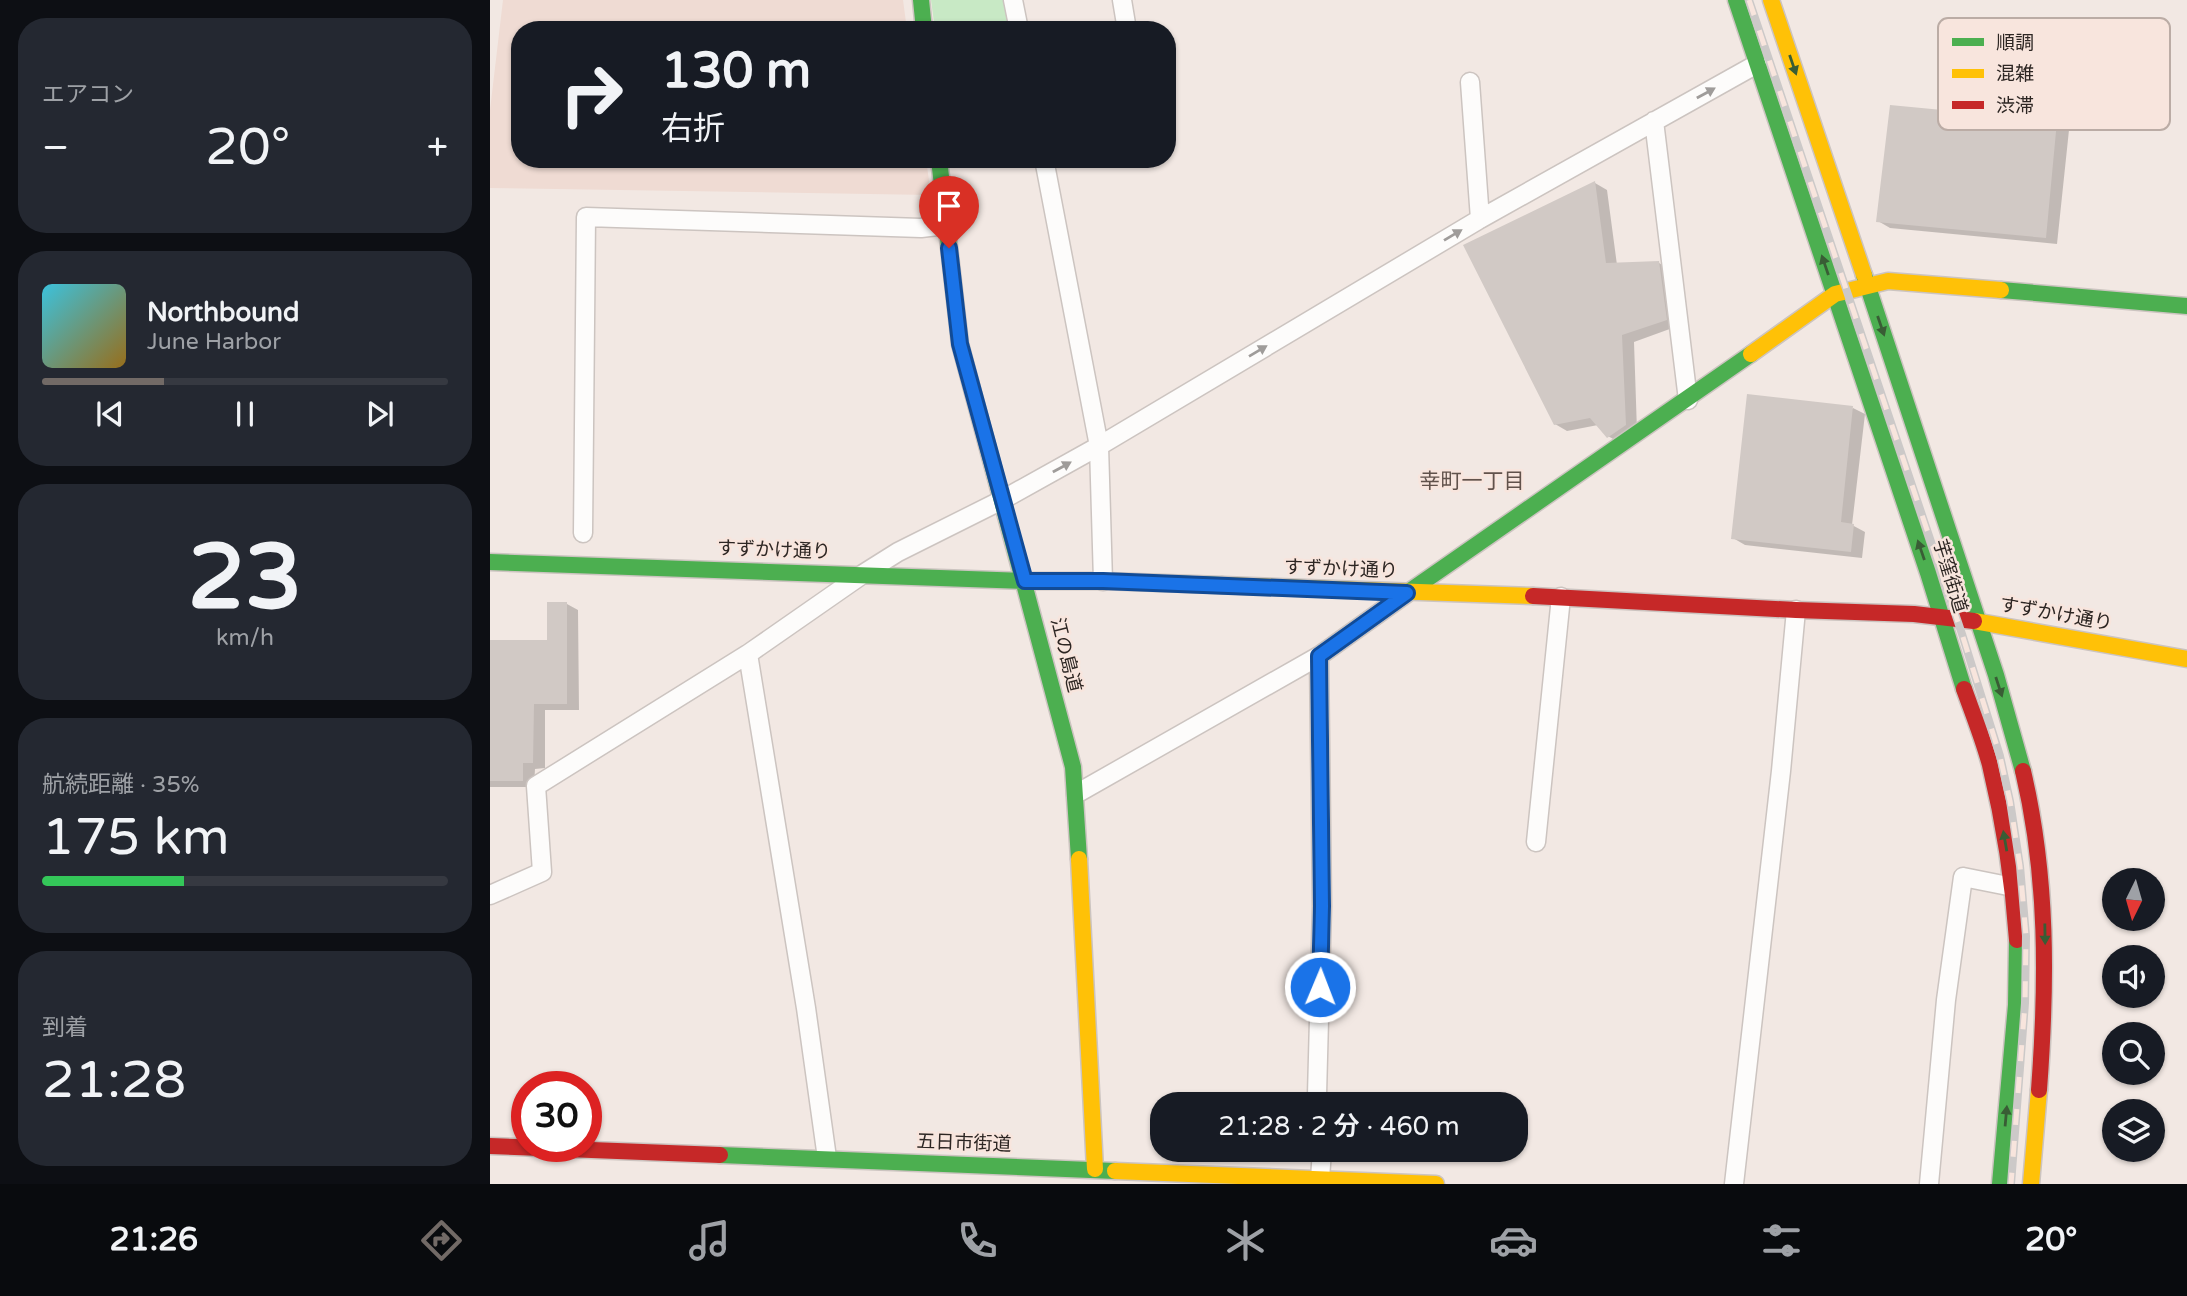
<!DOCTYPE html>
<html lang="ja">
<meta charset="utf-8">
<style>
:root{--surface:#171b24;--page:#242831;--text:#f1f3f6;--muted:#9ea1a6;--line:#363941;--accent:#726a66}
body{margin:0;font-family:"Varela Round","Noto Sans JP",sans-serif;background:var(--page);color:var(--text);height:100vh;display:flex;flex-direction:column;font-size:26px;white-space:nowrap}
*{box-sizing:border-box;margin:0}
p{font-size:23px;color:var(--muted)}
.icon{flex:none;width:38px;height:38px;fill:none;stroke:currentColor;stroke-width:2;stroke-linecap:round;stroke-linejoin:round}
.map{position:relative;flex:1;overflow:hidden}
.drawer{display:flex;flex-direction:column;gap:18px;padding:18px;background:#0d0f14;width:490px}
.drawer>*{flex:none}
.hud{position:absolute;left:21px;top:21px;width:665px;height:147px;border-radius:28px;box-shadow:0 2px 5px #0004;background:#171b24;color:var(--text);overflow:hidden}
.needle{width:46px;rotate:185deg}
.controls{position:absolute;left:1612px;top:868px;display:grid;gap:14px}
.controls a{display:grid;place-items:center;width:63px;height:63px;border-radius:50%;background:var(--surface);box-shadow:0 2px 5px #0004;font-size:35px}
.speed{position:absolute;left:21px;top:1071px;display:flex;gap:14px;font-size:35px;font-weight:700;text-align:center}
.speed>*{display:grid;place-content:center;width:91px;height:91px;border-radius:50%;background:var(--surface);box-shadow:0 2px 5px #0004;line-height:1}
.speed .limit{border:10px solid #d22;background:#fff;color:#111}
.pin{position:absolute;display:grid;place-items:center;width:60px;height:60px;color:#fff;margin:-72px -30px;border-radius:50% 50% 50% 0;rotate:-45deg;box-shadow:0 0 7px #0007}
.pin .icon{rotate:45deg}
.me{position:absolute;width:77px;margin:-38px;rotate:1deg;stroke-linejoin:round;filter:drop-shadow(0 0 5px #0008)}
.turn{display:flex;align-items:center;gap:24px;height:147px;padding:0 35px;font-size:32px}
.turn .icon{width:91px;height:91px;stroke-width:2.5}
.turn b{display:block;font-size:49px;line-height:60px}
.big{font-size:52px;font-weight:600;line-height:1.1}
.drawer .card{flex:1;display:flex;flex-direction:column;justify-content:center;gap:10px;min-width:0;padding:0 24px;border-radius:28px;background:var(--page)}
.drawer .dial{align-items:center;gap:0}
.dial b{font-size:91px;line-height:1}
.song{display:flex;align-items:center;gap:21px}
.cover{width:84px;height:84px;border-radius:10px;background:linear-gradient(135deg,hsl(190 70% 55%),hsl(40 70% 35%))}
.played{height:7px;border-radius:4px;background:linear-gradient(90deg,var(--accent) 30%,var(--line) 30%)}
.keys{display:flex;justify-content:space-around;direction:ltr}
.heat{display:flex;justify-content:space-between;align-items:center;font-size:38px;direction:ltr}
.charge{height:10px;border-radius:5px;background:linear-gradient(90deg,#34c759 35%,var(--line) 0)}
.trip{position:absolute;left:660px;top:1092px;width:378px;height:70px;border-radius:28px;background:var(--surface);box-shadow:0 2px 5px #0004;font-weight:600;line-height:70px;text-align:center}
.menu{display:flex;height:112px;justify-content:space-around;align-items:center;background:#090b0e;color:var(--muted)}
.menu .icon{width:49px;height:49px}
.menu .active{color:var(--accent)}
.menu b{font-size:32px;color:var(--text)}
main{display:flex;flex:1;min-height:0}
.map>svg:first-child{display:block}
.built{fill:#efdbd3}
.green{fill:#c8e9c5}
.shadow{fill:#0003}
.building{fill:#d1c9c5}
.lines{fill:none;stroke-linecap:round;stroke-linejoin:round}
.street-casing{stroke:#ccc4c0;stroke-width:21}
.fast-casing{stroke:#ccc4c0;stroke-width:19}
.slow-casing{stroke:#ccc4c0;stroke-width:19}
.jam-casing{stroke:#ccc4c0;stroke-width:19}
.street{stroke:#fdfcfb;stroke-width:18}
.fast{stroke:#4caf50;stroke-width:16}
.slow{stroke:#ffc107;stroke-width:16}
.jam{stroke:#c62828;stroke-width:16}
.rail-casing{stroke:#ccc9c8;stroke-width:8}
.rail{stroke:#f8e5dd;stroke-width:5;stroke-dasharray:16;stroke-linecap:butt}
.oneway{fill:#395d35}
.oneway2{fill:#9f9c9a}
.route-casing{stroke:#114b97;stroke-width:18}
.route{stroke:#1a73e8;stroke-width:12}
.labels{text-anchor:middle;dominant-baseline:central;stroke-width:5;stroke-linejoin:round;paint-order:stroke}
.street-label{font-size:19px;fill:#2d2623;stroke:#f8e5dd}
.neighbourhood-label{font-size:21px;fill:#61524b;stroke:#f8e5dd}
.key{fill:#f8e5dd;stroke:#bbaca5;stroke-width:2}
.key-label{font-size:19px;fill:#2d2623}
</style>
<main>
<section class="drawer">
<div class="card"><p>エアコン</p>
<div class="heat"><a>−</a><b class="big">20°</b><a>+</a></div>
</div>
<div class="card">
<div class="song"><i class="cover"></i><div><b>Northbound</b><p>June Harbor</p></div></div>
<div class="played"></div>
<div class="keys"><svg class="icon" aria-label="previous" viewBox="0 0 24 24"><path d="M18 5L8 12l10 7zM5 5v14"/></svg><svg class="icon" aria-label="pause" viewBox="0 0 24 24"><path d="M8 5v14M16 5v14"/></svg><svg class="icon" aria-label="next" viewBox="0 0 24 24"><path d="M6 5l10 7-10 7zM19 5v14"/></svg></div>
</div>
<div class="card dial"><b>23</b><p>km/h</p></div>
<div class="card"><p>航続距離 · 35%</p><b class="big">175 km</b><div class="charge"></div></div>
<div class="card"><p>到着</p><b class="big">21:28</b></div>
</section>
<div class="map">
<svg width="1697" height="1184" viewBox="0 0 1697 1184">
<rect width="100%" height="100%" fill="#f2e8e3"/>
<path class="built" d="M13 0H413L417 30H30V159H436L441 195 0 188V110Z"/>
<path class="green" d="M441 0H517L523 30H445Z"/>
<path class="shadow" d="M1402 107 1567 123 1579 130 1567 244 1400 228 1388 221Z
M1105 183 1117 190 1127 265 1169 263 1181 270 1188 326 1144 342 1147 431 1130 443 1118 436 1108 425 1077 431 1065 424Z
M1363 408 1375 414 1362 525 1375 532 1372 558 1255 545 1243 538Z
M77 604 88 610 89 710H55V768L45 769 44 787H0V642L59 641Z"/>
<path class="building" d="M1400 105 1567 121 1556 238 1386 222Z
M1105 181 1116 263 1169 261 1177 320 1132 335 1136 425 1117 438 1100 418 1064 425 973 245Z
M1257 394 1363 406 1351 522 1364 524 1361 552 1241 539Z
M57 602H77V704H44L43 763H33V781H0V640H57Z"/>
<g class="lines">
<g class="street-casing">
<path id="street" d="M523 0 529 30
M632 0 637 30
M980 82 990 219
M1164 121 1198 400
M554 159 609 446 613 581
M93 533 96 217 431 228 456 225
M829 656 917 593
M586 794 829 656 832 906 827 1095 830 1104
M1046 842 1071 597
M0 895 52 872 46 786 258 654
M337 1158 316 1008 258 654 373 574 408 552 512 500 609 446 990 219 1267 64
M830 1179 832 1150
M1244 1184 1291 771 1306 610
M1439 1184 1456 1000 1473 877 1523 887"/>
</g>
<g class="fast-casing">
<path id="fast" d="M431 0 434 30
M1246 0 1438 573 1474 689
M449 159 470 344 583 767 589 859
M1374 275 1506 675 1533 771
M1511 290 1697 306
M0 562 535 581H613L732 585
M917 593 1261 354
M230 1155 625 1171
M1510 1184 1526 1005 1527 940"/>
</g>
<g class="slow-casing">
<path id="slow" d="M1281 0 1374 275
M1261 354 1345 294 1398 281 1511 290
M732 585 1043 596
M1484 621 1697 659
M589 859 605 1169
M625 1171 946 1184
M1541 1184 1549 1090"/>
</g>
<g class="jam-casing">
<path id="jam" d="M1043 596 1306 610 1424 614 1484 621
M1474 689C1483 714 1493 739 1500 765 1514 823 1523 881 1527 940
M1533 771C1558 877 1557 982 1549 1090
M0 1146 230 1155"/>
</g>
<use href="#street" class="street"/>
<use href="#fast" class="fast"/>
<use href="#slow" class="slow"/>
<use href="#jam" class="jam"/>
<g class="rail-casing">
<path id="rail" d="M1259 0 1472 634 1510 756 1520 801 1530 866 1536 936 1535 1003 1521 1184"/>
</g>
<use href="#rail" class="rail"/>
</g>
<defs><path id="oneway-solid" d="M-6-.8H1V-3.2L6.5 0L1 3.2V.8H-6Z" transform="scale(1.75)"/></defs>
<g class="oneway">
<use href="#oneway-solid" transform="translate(1303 65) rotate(71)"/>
<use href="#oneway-solid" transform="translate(1335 265) rotate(-109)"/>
<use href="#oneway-solid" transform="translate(1391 326) rotate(71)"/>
<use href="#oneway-solid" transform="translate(1431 550) rotate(-109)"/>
<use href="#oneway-solid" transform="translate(1509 687) rotate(72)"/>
<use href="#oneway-solid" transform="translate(1515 841) rotate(-100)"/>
<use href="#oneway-solid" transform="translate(1555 934) rotate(89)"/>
<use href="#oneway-solid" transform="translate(1516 1116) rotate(-85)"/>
</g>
<g class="oneway2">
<use href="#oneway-solid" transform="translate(1216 93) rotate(-29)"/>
<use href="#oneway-solid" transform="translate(963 235) rotate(-31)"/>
<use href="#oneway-solid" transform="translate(768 351) rotate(-31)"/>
<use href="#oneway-solid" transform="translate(572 467) rotate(-29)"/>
</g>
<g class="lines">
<g class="route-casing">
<path id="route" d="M459 248 470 344 535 581H613L917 593 829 656 832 906 830 987"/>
</g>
<use href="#route" class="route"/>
</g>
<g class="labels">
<g class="street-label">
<text transform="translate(284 550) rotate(2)">すずかけ通り</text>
<text transform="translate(851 569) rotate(2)">すずかけ通り</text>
<text transform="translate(1460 576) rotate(73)">芋窪街道</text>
<text transform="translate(1566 614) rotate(10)">すずかけ通り</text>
<text transform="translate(576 655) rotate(76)">江の島道</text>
<text transform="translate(474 1143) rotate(2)">五日市街道</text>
</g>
<g class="neighbourhood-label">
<text x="982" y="481">幸町一丁目</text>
</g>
</g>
<rect x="1448" y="18" width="232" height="112" rx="10" class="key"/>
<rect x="1462" y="38" width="32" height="8" fill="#4caf50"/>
<rect x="1462" y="69" width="32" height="9" fill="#ffc107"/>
<rect x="1462" y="101" width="32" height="8" fill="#c62828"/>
<g class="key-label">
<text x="1506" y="49">順調</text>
<text x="1506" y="80">混雑</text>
<text x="1506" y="112">渋滞</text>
</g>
</svg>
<div class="controls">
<a><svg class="needle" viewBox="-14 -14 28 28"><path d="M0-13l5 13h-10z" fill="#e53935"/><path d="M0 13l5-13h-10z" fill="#9ea1a6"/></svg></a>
<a><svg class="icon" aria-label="sound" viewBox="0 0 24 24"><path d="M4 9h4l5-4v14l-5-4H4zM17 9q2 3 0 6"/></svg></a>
<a><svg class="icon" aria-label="search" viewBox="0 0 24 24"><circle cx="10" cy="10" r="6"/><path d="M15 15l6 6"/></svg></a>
<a><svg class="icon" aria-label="layers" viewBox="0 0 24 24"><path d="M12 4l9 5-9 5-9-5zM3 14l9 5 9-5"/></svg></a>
</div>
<div class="speed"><div class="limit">30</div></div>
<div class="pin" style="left:459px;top:248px;background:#d93025"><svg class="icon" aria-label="arrive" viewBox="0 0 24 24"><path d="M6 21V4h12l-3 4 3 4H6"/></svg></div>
<svg class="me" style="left:830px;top:987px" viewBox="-20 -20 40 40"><circle r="17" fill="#1a73e8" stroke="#fff" stroke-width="3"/><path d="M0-11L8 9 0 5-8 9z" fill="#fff"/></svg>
<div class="trip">21:28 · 2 分 · 460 m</div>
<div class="hud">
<div class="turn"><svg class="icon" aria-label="right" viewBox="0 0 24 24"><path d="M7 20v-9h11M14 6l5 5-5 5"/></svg><div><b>130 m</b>右折</div></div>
</div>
</div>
</main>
<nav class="menu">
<b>21:26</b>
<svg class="icon active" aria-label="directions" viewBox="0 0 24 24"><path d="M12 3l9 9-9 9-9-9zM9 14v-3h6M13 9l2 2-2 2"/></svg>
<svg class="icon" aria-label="music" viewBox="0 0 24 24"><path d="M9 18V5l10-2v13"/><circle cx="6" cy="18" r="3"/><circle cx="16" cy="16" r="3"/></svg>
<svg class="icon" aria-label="phone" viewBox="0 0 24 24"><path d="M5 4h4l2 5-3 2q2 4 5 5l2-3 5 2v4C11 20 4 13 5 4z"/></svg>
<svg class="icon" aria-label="climate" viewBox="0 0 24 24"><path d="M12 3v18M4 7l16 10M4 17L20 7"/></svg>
<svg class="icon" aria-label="car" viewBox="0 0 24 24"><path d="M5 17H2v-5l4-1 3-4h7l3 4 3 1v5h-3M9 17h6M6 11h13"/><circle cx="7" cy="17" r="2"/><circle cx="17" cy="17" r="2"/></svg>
<svg class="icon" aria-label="filters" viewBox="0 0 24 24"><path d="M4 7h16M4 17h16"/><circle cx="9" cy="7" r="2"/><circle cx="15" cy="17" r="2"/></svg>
<b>20°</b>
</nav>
